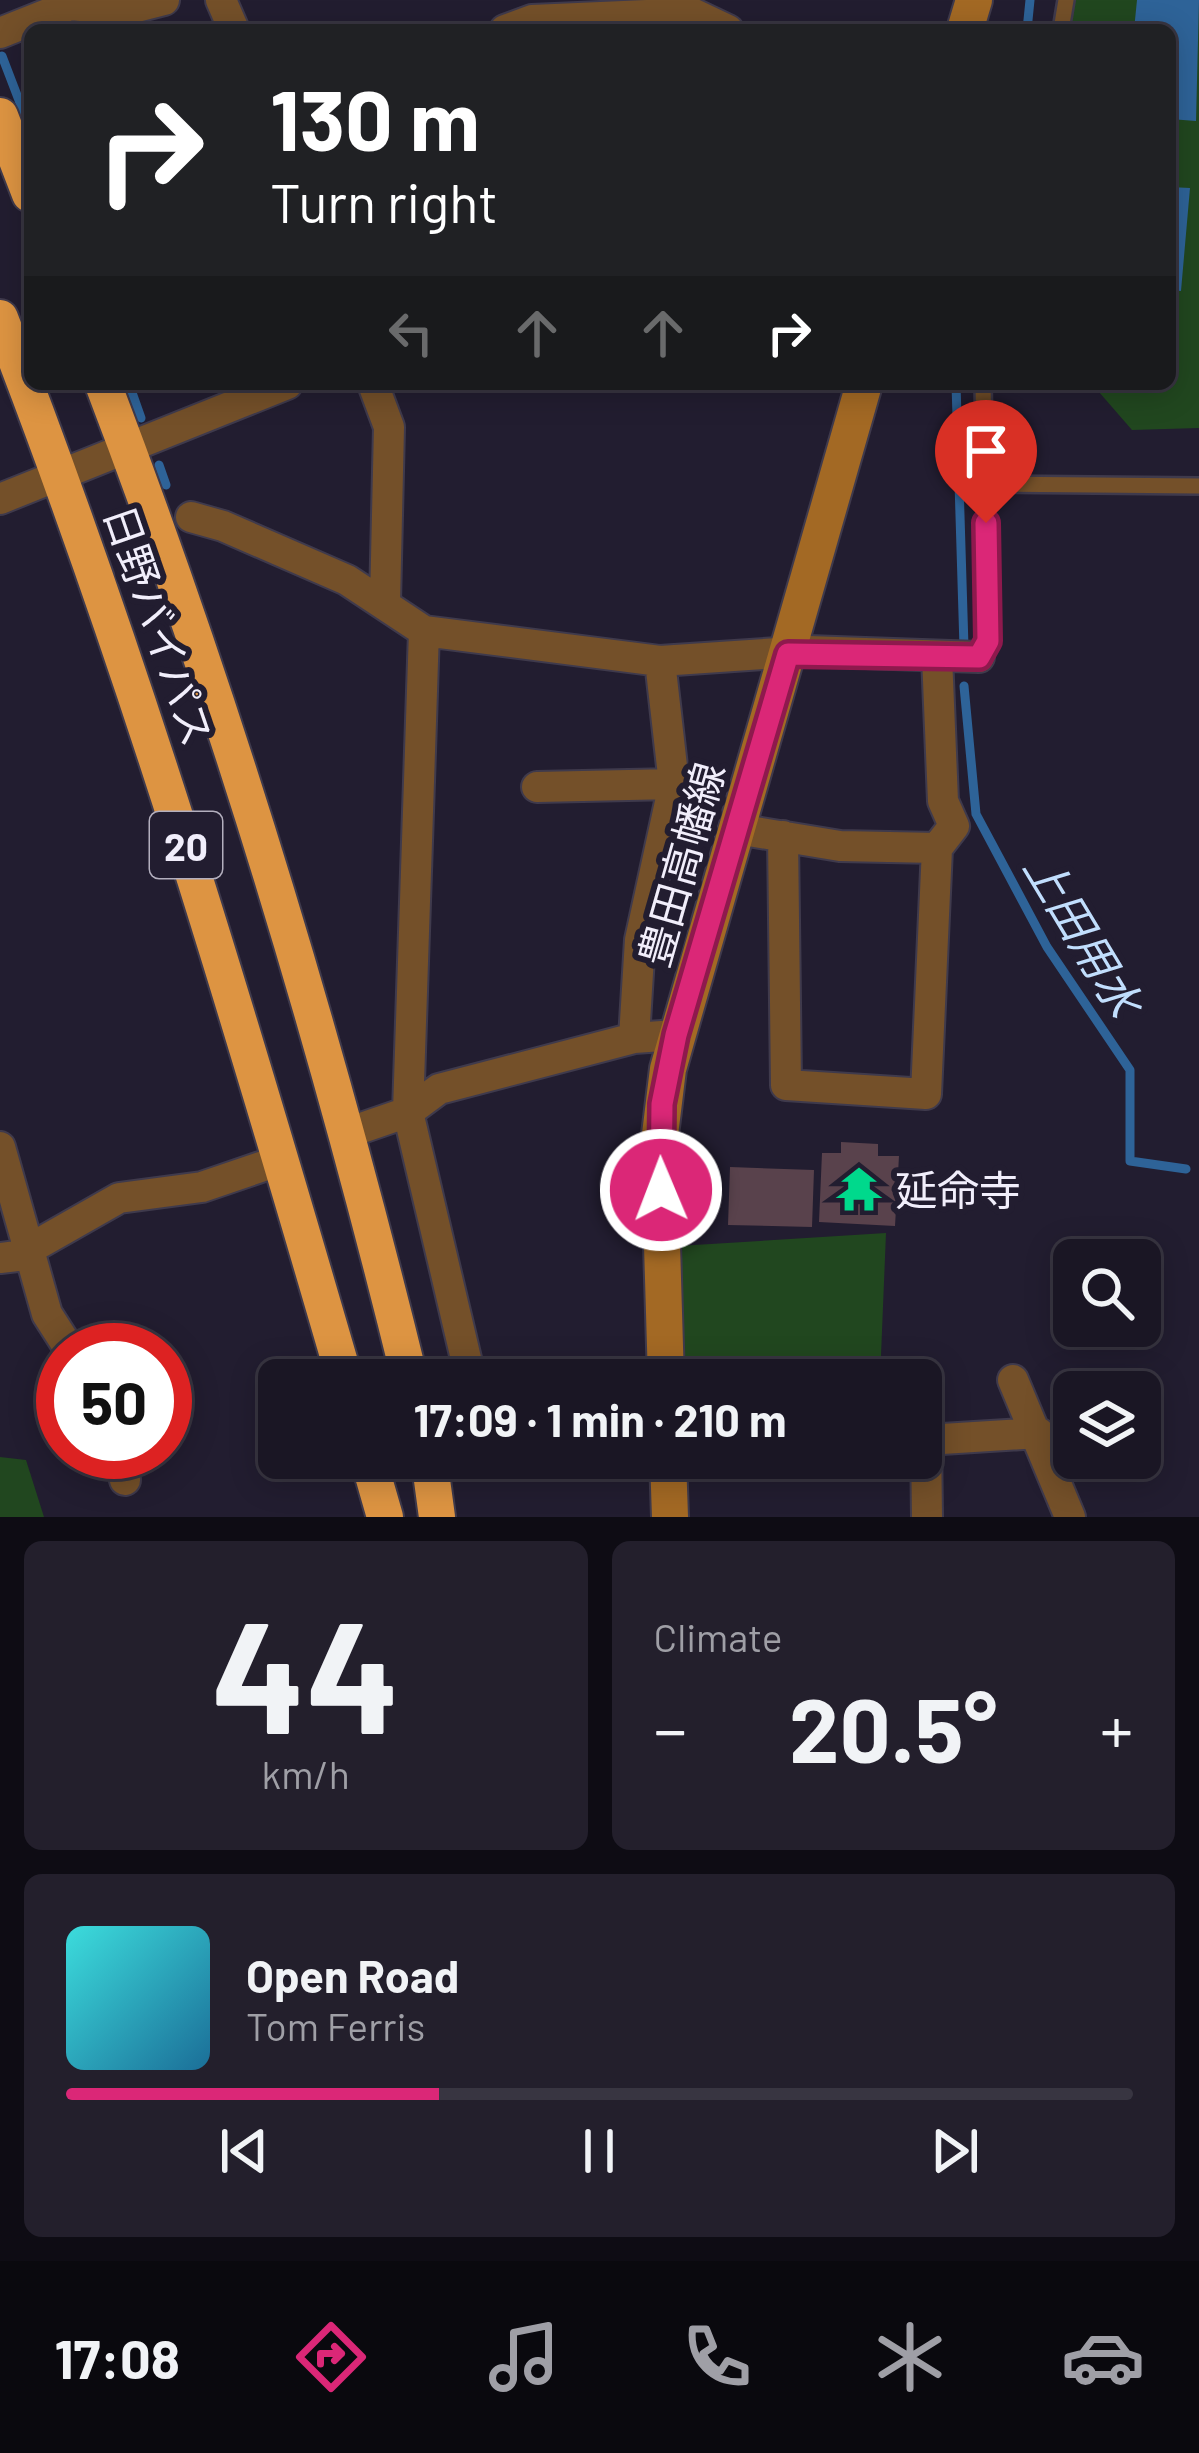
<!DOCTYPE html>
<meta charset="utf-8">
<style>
:root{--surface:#1a1624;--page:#231f2c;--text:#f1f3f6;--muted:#9f9fa6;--line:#383541;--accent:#db2777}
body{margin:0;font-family:Barlow,"Noto Sans JP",sans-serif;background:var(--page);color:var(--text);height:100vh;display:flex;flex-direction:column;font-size:45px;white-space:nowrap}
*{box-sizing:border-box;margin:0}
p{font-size:39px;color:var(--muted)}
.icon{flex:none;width:66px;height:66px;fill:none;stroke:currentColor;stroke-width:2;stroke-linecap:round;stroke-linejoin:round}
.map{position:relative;height:1517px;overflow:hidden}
.side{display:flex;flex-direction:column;gap:24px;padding:24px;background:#0e0c14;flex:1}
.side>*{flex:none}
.banner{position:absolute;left:24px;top:24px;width:1152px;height:366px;border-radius:18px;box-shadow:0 6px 30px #0003,0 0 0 3px var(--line);background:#202124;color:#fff;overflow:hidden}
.buttons{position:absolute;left:1053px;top:1239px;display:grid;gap:24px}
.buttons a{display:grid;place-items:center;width:108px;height:108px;border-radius:18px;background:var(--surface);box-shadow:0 6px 30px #0003,0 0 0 3px var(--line);font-size:60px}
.speed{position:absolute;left:36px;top:1323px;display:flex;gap:24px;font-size:60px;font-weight:700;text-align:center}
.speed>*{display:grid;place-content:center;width:156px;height:156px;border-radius:50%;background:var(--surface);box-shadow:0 6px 30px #0003,0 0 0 3px var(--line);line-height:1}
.speed .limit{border:18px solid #d22;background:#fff;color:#111}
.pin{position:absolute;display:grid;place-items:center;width:102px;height:102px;color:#fff;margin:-123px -51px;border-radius:50% 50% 50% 0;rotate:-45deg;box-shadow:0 0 12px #0007}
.pin .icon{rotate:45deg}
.me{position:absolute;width:132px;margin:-66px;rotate:359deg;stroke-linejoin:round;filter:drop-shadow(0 0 9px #0008)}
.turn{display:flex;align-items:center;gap:42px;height:252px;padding:0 48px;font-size:54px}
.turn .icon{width:156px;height:156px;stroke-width:2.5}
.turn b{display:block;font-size:84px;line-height:102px}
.lanes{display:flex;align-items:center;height:114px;padding:0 48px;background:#0003;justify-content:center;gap:60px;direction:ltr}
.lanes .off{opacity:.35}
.big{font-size:90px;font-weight:700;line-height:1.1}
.side .tile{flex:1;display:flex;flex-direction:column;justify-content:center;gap:18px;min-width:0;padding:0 42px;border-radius:18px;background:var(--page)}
.side .dial{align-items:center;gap:0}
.dial b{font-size:156px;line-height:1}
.song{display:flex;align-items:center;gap:36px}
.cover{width:144px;height:144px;border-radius:18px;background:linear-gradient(135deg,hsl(180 70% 55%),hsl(200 70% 35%))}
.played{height:12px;border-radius:6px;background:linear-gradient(90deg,var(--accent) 35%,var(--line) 35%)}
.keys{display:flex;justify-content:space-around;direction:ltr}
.heat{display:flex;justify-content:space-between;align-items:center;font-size:66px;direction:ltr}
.side .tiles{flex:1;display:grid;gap:24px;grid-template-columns:1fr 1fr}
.tile:last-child{grid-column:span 2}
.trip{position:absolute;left:258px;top:1359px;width:684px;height:120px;border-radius:18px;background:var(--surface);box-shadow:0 6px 30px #0003,0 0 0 3px var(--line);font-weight:700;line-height:120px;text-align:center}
.tabs{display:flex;height:192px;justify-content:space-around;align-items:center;background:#0a090e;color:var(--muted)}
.tabs .icon{width:84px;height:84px}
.tabs .on{color:var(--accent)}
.tabs b{font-size:54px;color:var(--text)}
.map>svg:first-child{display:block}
.green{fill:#21471f}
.water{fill:#2e6398}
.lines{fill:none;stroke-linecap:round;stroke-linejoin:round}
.stream{stroke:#2e6398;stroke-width:9}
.building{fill:#59424c}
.lane-casing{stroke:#3f3a4c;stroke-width:20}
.street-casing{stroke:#3f3a4c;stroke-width:34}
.secondary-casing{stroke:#3f3a4c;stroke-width:40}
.highway-casing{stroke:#3f3a4c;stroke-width:40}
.lane{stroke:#745029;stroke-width:15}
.street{stroke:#745029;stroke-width:30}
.secondary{stroke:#a36924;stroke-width:36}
.highway{stroke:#dd9442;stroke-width:36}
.route-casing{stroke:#8e194d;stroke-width:30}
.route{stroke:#db2777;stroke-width:21}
.labels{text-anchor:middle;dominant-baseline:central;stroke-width:12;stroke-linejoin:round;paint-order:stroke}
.shield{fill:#221d30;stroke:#b3afbe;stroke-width:3}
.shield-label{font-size:39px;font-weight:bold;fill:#f1eefb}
.street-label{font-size:42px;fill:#f1eefb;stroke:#221d30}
.poi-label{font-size:42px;fill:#f1eefb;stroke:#221d30;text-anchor:start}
.water-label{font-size:45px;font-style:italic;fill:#c1defd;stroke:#221d30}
</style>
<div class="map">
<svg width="1199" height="1517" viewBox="0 0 1199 1517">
<rect width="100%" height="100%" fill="#221d30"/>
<path class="green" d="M1070 0H1199V428L1132 430 1092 384H1170V30H1066Z
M886 1233 880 1380H682L678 1246Z
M0 1457 26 1460 44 1517H0Z"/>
<path class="water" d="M1137 0H1199L1196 121 1170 119V30H1134Z
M1170 187 1190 188 1181 291 1170 290Z"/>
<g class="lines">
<path class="stream" d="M1027 30 1030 0
M2 56 30 129
M129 384 141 418
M956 384 964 647
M159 465 166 485
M964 686 976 814 1047 947 1130 1070V1161L1186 1169"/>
</g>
<path class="building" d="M841 1142 878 1144V1156H899L895 1226 819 1222 822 1153H841Z
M730 1167 814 1170 812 1227 728 1225Z"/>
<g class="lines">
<g class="lane-casing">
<path id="lane" d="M1061 30 1066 0
M985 484 1199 486
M979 657 988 641 983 384"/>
</g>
<g class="street-casing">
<path id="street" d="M221 0 234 30
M505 30 532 20 692 13 728 30
M0 33 70 5 125 10 164 0
M373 384 389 427 385 603
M0 499 287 384
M191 517 223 526 347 580 424 631 660 661 808 651 979 657
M424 631 408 1112 471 1380
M537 787 674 784
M737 829 840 846 937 848 954 826 943 801 937 656
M783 836 786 1085 926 1094 937 848
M634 1038 640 940 674 784 660 661
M350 1132 408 1112 439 1089 634 1038 676 1035
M0 1147 47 1314 70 1350
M0 1258 17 1256 119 1198 202 1187 281 1160
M1013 1380 1070 1517
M120 1452 125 1480
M927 1517 926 1440 1039 1433"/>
</g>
<g class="secondary-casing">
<path id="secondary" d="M965 30 974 0
M666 1380 659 1143 668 1069 864 384
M668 1458 670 1517"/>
</g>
<g class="highway-casing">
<path id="highway" d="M0 116 30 194
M0 318C135 665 241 1022 345 1380
M103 384C227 709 327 1042 410 1380
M368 1458 385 1517
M429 1458 437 1517"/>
</g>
<use href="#lane" class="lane"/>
<use href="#street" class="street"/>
<use href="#secondary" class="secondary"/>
<use href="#highway" class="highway"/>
</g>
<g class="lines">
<g class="route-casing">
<path id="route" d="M661 1190 662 1104 676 1035 788 654 979 657 988 641 986 523"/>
</g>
<use href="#route" class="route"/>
</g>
<defs>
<g id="temple-bare" transform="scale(3.6)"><path d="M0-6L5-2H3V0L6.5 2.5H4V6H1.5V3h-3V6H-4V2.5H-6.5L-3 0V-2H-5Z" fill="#00d98c" stroke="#221d30" stroke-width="2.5" paint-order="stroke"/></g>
</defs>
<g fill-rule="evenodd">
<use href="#temple-bare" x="859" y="1189"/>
</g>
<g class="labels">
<rect class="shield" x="150" y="812" width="72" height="66" rx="9"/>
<g class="shield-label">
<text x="186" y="845">20</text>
</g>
<g class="street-label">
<text transform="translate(160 625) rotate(71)">日野バイパス</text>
<text transform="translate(680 864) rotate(-74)">豊田高幡線</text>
</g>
<g class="poi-label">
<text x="895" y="1189">延命寺</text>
</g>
<g class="water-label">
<text transform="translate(1084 934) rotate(59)">上田用水</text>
</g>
</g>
</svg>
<div class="buttons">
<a><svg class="icon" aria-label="search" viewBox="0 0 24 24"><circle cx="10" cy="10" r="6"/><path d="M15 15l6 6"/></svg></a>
<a><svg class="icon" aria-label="layers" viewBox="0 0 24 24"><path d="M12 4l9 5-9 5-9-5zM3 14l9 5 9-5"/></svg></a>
</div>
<div class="speed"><div class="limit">50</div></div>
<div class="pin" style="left:986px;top:523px;background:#d93025"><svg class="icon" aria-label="arrive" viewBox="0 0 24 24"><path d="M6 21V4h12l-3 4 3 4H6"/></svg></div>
<svg class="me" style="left:661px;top:1190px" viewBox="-20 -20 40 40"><circle r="17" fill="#db2777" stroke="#fff" stroke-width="3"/><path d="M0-11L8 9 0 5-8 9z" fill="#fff"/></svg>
<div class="trip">17:09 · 1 min · 210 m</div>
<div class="banner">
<div class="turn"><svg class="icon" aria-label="right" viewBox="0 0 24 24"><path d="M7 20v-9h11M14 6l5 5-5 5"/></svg><div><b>130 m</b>Turn right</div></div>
<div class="lanes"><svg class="icon off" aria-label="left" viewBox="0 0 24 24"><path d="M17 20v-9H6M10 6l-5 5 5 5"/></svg><svg class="icon off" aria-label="ahead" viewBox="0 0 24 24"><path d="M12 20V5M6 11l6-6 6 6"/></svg><svg class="icon off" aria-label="ahead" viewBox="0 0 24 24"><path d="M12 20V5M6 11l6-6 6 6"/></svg><svg class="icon" aria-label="right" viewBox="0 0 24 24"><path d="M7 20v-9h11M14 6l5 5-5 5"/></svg></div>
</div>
</div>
<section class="side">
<div class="tiles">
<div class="tile dial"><b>44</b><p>km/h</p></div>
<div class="tile"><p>Climate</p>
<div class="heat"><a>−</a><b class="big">20.5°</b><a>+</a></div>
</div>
<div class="tile">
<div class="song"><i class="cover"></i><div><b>Open Road</b><p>Tom Ferris</p></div></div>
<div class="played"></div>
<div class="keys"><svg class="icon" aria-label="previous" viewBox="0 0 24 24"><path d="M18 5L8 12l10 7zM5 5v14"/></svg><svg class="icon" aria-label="pause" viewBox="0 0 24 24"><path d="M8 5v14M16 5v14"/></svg><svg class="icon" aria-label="next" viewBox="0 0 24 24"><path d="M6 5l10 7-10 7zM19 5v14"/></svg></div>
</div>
</div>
</section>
<nav class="tabs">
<b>17:08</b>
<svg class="icon on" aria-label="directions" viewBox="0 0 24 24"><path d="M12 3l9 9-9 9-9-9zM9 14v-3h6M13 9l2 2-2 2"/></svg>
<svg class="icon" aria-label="music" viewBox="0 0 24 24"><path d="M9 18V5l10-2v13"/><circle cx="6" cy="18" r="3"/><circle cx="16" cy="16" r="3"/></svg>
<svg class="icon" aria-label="phone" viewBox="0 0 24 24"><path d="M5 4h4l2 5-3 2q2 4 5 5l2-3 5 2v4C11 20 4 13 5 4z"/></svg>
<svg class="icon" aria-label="climate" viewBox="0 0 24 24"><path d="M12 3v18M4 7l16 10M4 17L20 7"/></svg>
<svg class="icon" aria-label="car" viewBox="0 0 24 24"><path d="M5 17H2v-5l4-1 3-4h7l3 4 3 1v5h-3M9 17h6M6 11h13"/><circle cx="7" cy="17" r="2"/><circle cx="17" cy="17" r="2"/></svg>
</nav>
